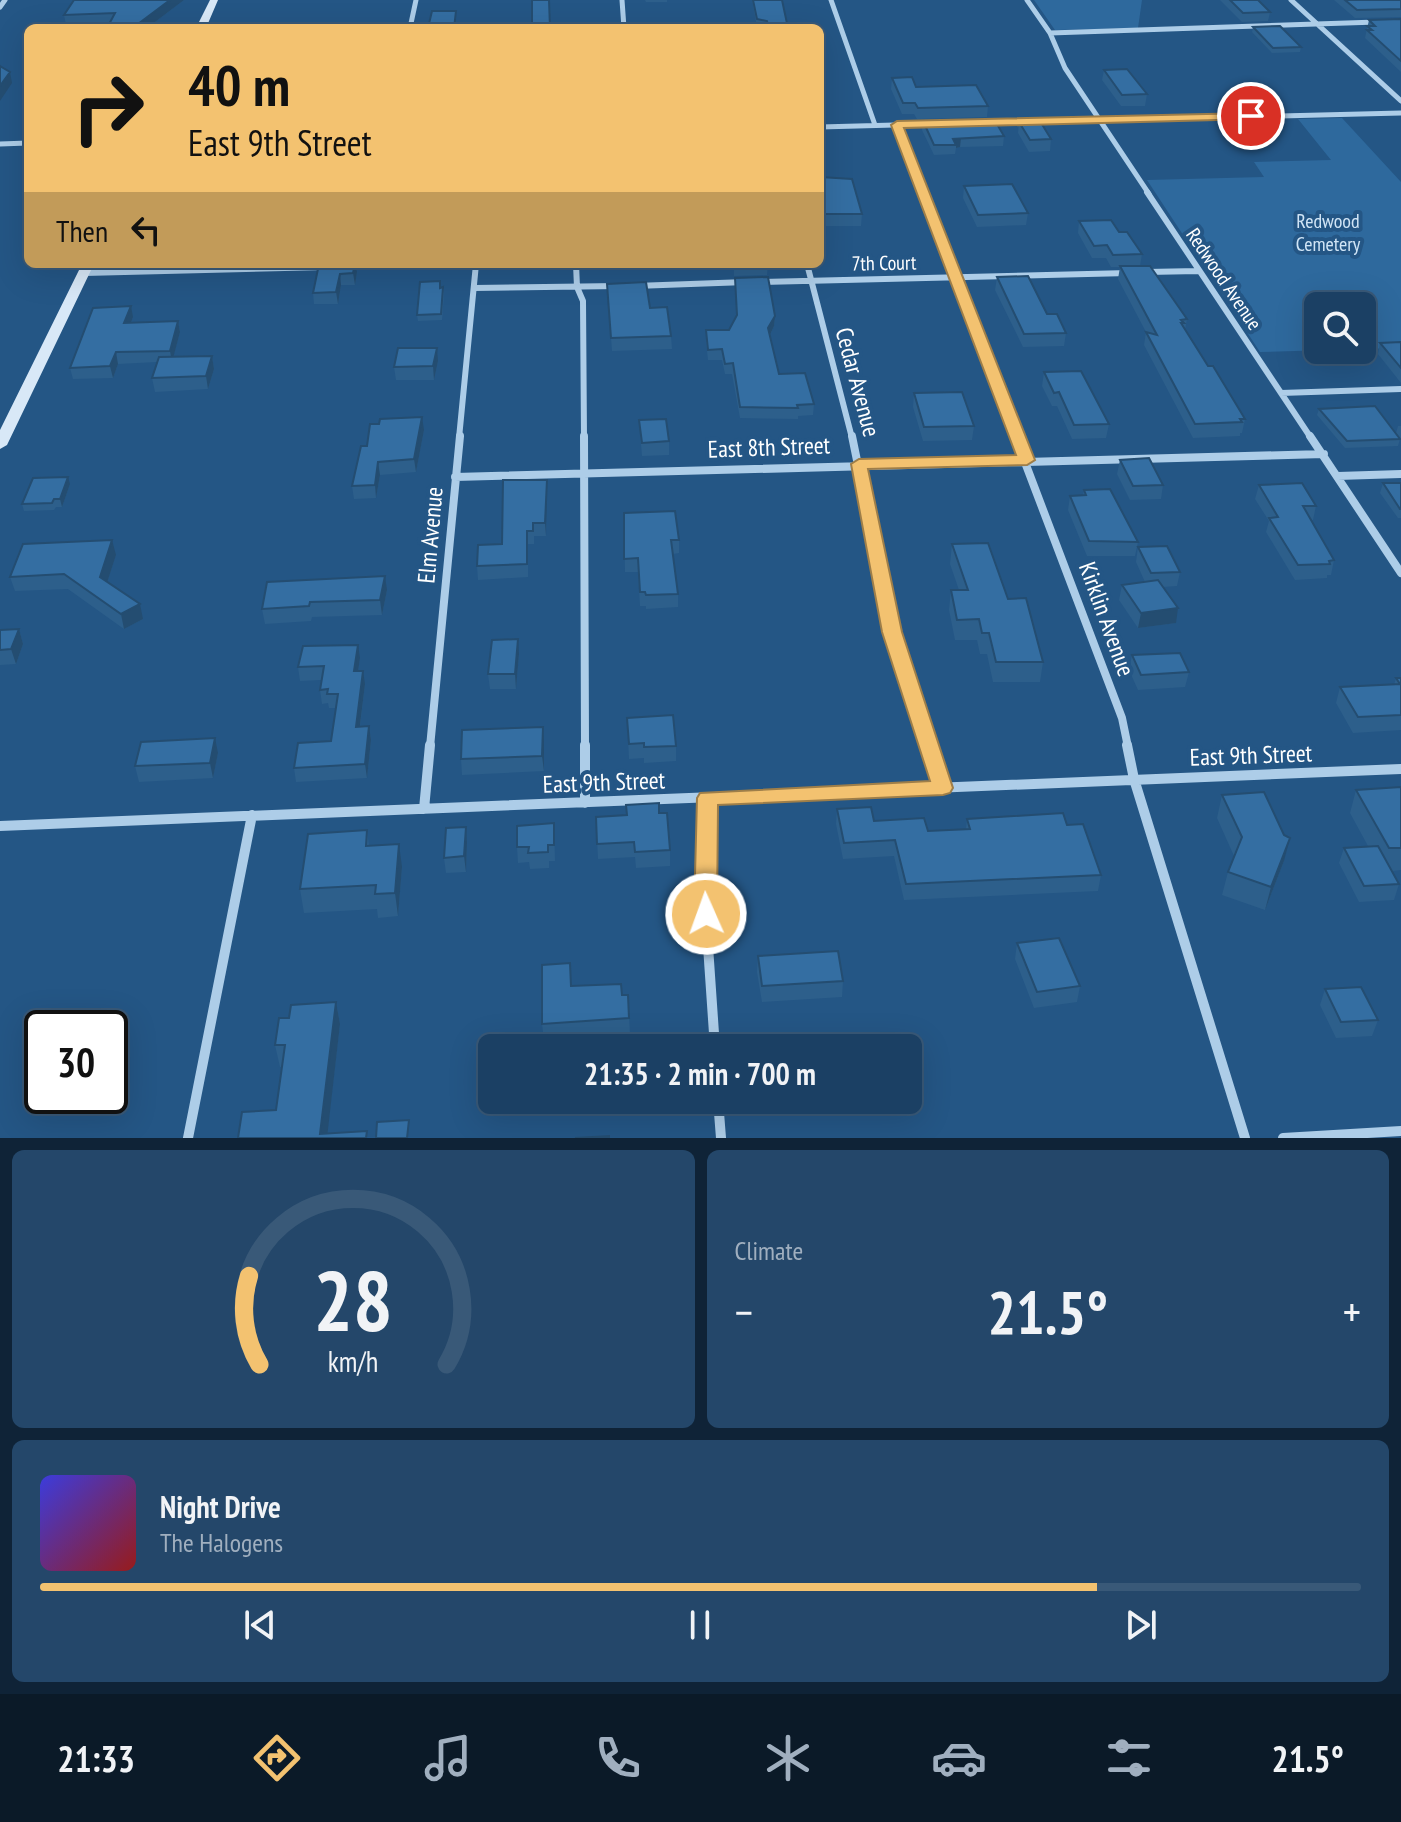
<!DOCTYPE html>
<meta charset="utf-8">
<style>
:root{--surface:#1b4064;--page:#24476a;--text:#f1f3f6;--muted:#a0afbf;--line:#395978;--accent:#f3c270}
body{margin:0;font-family:"PT Sans Narrow",sans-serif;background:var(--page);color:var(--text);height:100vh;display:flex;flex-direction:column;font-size:30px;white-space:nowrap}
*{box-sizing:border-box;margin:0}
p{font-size:26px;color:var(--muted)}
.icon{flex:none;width:44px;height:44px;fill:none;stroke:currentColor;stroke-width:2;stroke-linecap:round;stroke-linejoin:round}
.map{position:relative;height:1138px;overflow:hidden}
.details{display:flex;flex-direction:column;gap:12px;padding:12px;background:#0f2337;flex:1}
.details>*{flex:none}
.hud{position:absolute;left:24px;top:24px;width:800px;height:244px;border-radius:12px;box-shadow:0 8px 32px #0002,0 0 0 2px var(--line);background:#f3c270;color:#111;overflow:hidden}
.buttons{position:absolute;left:1304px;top:292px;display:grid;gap:16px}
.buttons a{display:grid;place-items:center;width:72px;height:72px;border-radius:12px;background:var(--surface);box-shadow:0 8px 32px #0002,0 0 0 2px var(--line);font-size:40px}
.speed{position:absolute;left:24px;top:1010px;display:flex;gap:16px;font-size:40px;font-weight:700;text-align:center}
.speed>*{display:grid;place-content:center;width:104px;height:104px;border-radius:50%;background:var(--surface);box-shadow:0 8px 32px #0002,0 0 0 2px var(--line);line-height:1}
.speed .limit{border:4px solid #111;border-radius:12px;background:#fff;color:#111}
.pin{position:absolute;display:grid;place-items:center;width:68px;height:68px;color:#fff;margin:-34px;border:4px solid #fff;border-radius:50%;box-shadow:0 2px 8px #0007}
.me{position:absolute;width:88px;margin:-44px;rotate:358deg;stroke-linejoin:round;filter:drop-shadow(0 0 6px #0008)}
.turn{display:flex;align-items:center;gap:28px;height:168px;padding:0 32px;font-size:36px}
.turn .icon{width:104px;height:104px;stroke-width:2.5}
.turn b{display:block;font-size:56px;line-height:68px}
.then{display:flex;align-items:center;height:76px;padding:0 32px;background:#0003;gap:16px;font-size:30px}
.big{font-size:60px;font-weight:800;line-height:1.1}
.details .widget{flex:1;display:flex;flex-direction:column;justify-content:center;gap:12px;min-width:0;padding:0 28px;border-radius:12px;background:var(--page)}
.details .dial{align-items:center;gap:0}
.dial svg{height:208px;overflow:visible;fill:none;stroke:var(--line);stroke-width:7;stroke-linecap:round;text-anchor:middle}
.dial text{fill:var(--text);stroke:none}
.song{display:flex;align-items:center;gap:24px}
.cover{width:96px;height:96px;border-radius:12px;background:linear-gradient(135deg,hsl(240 70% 55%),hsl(0 70% 35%))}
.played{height:8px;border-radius:4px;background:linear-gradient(90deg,var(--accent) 80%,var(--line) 80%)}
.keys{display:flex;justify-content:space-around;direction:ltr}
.heat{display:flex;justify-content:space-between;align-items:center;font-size:44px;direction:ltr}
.details .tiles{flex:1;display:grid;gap:12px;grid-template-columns:1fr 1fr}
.widget:last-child{grid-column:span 2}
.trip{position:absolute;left:478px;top:1034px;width:444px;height:80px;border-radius:12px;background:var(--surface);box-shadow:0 8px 32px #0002,0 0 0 2px var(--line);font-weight:800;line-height:80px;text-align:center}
.tab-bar{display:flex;height:128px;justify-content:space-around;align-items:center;background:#0b1a28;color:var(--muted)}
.tab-bar .icon{width:56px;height:56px}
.tab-bar .current{color:var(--accent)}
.tab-bar b{font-size:36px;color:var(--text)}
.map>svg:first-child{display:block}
.green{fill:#2e699d}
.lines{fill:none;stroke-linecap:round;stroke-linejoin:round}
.street-far3{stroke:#adcde8;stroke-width:5}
.street-far2{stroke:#adcde8;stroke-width:6}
.street-far1{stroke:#adcde8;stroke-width:8}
.street{stroke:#adcde8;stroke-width:10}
.secondary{fill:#d8e8f7;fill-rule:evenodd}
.wall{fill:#2d5f8b}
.shaded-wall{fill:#244d71}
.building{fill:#346ea2;stroke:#244d71;stroke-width:2}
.route{fill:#f3c270;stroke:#9e7e49;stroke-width:2}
.labels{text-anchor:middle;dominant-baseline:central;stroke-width:8;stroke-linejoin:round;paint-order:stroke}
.far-park-label{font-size:20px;fill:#d1e5f6;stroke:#245685}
.far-street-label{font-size:20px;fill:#fff;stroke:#245685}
.street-label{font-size:24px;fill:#fff;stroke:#245685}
</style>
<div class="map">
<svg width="1401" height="1138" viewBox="0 0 1401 1138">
<rect width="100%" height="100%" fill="#245685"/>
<path class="green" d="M1034 0H1142L1138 28 1055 30Z
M1342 118 1401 182V348L1362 349V306H1318V350H1328L1260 352 1147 180 1264 177 1254 162 1331 160 1298 119Z"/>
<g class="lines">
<path class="street-far3" d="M622 0 624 28
M831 0 875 125
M1027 0 1050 33 1065 68 1149 194
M1291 0 1401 101
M0 7 5 0
M410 28 416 0
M1050 33 1377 22
M986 123 1401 113
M897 125 923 194
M820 127 932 124
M0 144 28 143"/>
<path class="street-far2" d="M922 192 1016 438
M1147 192 1311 438
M576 264 577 287 583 301 584 438
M807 264 852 438
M347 266 434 264
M1147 272 1198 271
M84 273 326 267
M759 282 1129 273
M635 286 746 282
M474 288 618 286
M1281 393 1401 389
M459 438 476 264"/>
<path class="street-far1" d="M584 436 585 747
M852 436 892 632 930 747
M1015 436 1122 718 1128 747
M1310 436 1401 573
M1338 476 1401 474
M455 477 1324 454
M430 747 460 436"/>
<path class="street" d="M585 745V803
M929 745 943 788
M1127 745 1134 779 1245 1138
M708 798 704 888 715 1048
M424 809 430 745
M0 826 1401 769
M718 1100 721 1138
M188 1138 252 815
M1283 1138 1401 1131"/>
<path class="secondary" d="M210 0H218L206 28H196Z
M82 264H94L7 445 0 449V430Z"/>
</g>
<path class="wall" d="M74 0H184L151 25 152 28H107L110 23 66 24 64 15Z
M645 0H667V2H646Z
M752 0H782L788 28 757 27Z
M1220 0H1258L1270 12 1268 21 1242 22Z
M1334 0H1401V17L1355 18Z
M1401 19V72L1365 38 1369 20Z
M1253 27 1301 47 1300 52 1272 53 1252 32Z
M1104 70 1147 94 1145 106H1121L1102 80Z
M892 78 916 87 988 106 987 117 917 119 914 114H902L891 89Z
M923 121 1004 136 1003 146 960 147 956 148 955 154 934 155 922 130Z
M1019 122 1051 139 1050 151 1029 152 1018 133Z
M820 177 862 214 861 226H820Z
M964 186 1028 213 1026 225 977 227 963 198Z
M1079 221 1119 232 1142 254 1140 266 1187 319 1185 330 1208 366 1245 419 1242 433H1240V436L1193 438 1144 345 1146 332 1118 279 1120 267H1111L1106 258H1092L1078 233Z
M319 264 357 272 355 285H341L338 304H314L313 293Z
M505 264H533V269H505Z
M713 264H768L767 275 734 276V264L713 265Z
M997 277 1066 333 1064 346 1023 347 995 290Z
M440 281 441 288 443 287 444 294 442 320 418 321 417 315Z
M607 284 650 308 671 336 672 349 612 351Z
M736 316H775L774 326 770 335 779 374 814 404 813 415 798 416V419L740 418 732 374H725L722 360H708L706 341V330H729Z
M133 317 131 323 178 321 180 332 173 357 212 356 214 369 208 389 155 392 152 378 157 362 118 364 113 378 73 379 70 368Z
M1401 342V383L1378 354 1380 343Z
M438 361 434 380H396L394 367Z
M1044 372 1109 424 1106 438 1072 439 1057 406H1052L1042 386Z
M914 393 974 426 972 440 923 441 913 407Z
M1319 409 1400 439 1398 446 1345 448 1317 415Z
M639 420 669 441V455L642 456Z
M1398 426H1401V439L1396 433Z
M424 430 416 472 380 475 376 498 354 499 352 486 367 446Z
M1120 460 1163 485 1161 499 1130 500 1117 474Z
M1383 483H1401V518H1398L1380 493Z
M70 484 62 507H56L54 510 24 511 22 504Z
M1259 485 1316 506 1313 520H1311L1334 560 1331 575H1327V578L1295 580 1266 532 1269 521 1255 499Z
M1084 490 1138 542 1135 556H1087L1068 510 1070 496H1083Z
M547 492 546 536H534V544H528V577L478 580 477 566 502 544Z
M624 513 679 540V553L673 554 678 594V607L646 609V606H640L638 572H625Z
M952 544 1008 599 1043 662 1040 682H993L987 654H980L977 640H955L949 610 951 590H959L950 564Z
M1138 547 1180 572 1177 586 1163 587 1176 623 1138 628 1119 600 1122 585 1145 582 1136 562Z
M116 555 107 582 143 619 124 629 68 589 15 591 10 577Z
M387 590 382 615 312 617 311 621 265 624 262 609Z
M19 629 23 644 16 664 0 665V630Z
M519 654 516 689H490L488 674Z
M1132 655 1189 672 1185 687 1138 690 1129 670Z
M360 658 358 671 365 684 360 727 369 726 371 740 367 778 296 782 294 768 331 741 336 708H329L328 703 322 704 320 690 321 680 300 681 298 667Z
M1396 678H1401V730L1353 733 1336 703 1340 687 1394 685Z
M627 718 676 746V761L644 763V758L629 759Z
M543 727 544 771 462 775 461 759Z
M218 753 213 778 139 782 135 766Z
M1401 787V870L1392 871 1399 884 1394 900 1359 902 1339 863 1344 848 1368 846 1350 813 1356 790Z
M1222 795 1284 861 1265 910 1222 895 1228 872 1234 856 1217 818Z
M837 809 874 821 928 831 966 829 967 819 1067 825 1101 875 1098 891 904 900 894 856 843 859 836 824Z
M659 813 670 850V866L636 868 635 857 598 859 596 817Z
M554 823 555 861H549V868L530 869 529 862 518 863 517 847Z
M466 827 467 843 466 872 446 873 444 858Z
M367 830 369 846 402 867 398 916 378 918 377 909 304 913 300 889Z
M1017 943 1080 986 1077 1002 1034 1008 1015 959Z
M758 956 843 981 842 997 762 1002 757 972Z
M572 986 622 995H628L630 1034 544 1040 542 1024Z
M1325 989 1378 1020 1372 1036 1336 1038 1320 1005Z
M336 1002 340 1024 327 1134 368 1138H238L276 1110 282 1067H280L275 1045 289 1018Z"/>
<path class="shaded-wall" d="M170 0H184L151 25 152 28 138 24Z
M10 72 12 83 0 101V86Z
M961 138 960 147 956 148V145L953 139Z
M355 264 357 272 355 285 353 273Z
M340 274 341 285 338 304 336 292Z
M131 306 133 317 127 334 124 323Z
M775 316 774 326 768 339V328Z
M178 321 180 332 172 362 170 351Z
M437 348 438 361 434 380 433 366Z
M116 352 118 364 113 378 110 366Z
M212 356 214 369 208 389 206 376Z
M422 417 424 430 416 472 414 459Z
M378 462 380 475 376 498 375 485Z
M68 477 70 484 62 507 60 499Z
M547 480V492L546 536 545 523Z
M112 540 116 555 104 592 100 577Z
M385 576 387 590 382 615 380 600Z
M140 604 143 619 124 629 121 614Z
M1178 608 1176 623 1138 628 1141 613Z
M19 629 23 644 16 664 11 649Z
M518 639 519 654 516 689 515 674Z
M358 645 360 658 356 685 354 671Z
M363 671 365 684 358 741 356 727Z
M369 726 371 740 367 778 365 764Z
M543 727 544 742V771L542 756Z
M215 738 218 753 213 778 210 763Z
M466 827 467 843 466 872 464 856Z
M1290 838 1284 861 1265 910 1271 887Z
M399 844 402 867 398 916 395 893Z
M336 1002 340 1024 327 1138 320 1134Z"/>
<path class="building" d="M74 0H170L138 24H151L149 28H107L115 13 64 15Z
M532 0H549L550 28H532Z
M753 0H782L788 28 768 25 767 21 757 19Z
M1230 0H1258L1270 12 1243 13Z
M1345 0H1401V9L1357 10Z
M432 11H456L454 28H428Z
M1401 19V61L1367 30H1372L1367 26H1375L1369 20Z
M1280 26 1301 47 1273 48 1253 27Z
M0 66 10 72 0 86Z
M1127 69 1147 94 1122 95 1104 70Z
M912 77 916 87 976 85 988 106 918 108 915 103H903L892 78Z
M994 119 1004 136 953 139 956 145H934L923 121Z
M1040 121 1051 139 1030 140 1019 122Z
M820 177 852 179 862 214H820Z
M1012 184 1028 213 978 215 964 186Z
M1111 220 1119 232H1127L1142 254 1113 255 1107 245 1094 246 1079 221Z
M319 264H355L353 273 340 274 336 292 313 293Z
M1120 266H1150L1187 319 1181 320 1184 323H1181L1208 366H1213L1245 419H1240L1242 422 1195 424 1146 332 1157 335Z
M1028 276 1047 314H1057L1066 333 1024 334 997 277Z
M768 277 775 316 768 328 779 374 805 373 814 404 797 405 798 408 740 407 733 363 725 364 722 349 708 350 706 330H729L737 315 735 278Z
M440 281V288L443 287 441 314 417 315 420 282Z
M646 282 650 308 667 307 671 336 611 338 607 284Z
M131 306 124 323 178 321 170 351 116 352 110 366 70 368 93 308Z
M1401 342V368L1380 343Z
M398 348H437L433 366 394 367Z
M212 356 206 376 152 378 159 357Z
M1081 371 1109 424 1074 425 1059 392 1054 393 1044 372Z
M962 392 974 426 924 427 914 393Z
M1375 406 1400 439 1347 441 1319 409Z
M422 417 414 459 378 462 375 485 352 486 361 446H367L370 424H379L380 419Z
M666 419 669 441 642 443 639 420Z
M1149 458 1163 485 1133 486 1120 460Z
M68 477 60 499H54L52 503 22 504 33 478Z
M503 480H547L545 523H533V531H527V564L477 566 478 545 502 544Z
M1302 483 1316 506H1303L1334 560 1329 561 1330 564 1298 565 1269 518 1278 517 1259 485Z
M1383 483H1401V509H1400Z
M1110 489 1138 542 1089 541 1070 496 1086 495 1084 490Z
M675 511 679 540H671L678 594 646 595 645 592H640L638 558 624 559V513Z
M112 540 100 577 140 604 121 614 64 574 10 577 23 544Z
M988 543 1008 599 1026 598 1043 662H996L989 633H982L979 619 957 620 951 590H968L952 544Z
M1167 546 1180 572 1151 573 1138 547Z
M385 576 380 600 310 602 309 606 262 609 267 582Z
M1158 580 1178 608 1141 613 1122 585Z
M19 629 11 649 0 650V630Z
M518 639 515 674H488L492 640Z
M358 645 354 671H363L356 727 369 726 365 764 294 768 298 743 331 741 338 694H327L328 689 320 690 324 666 298 667 303 646Z
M1180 653 1189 672 1141 675 1132 655Z
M1396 678H1401V715L1358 717 1340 687 1400 684Z
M673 715 676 746 644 747V743L629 744 627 718Z
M543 727 542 756 461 759 462 730Z
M215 738 210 763 135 766 141 742Z
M1401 787V848H1389L1356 790Z
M1264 792 1284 835 1290 838 1271 887 1228 872 1242 837 1222 795Z
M659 803V813H667L670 850 635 852 634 842 597 844 596 817 627 815 626 805Z
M871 807 874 821 924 818 928 831 970 829 967 819 1063 813 1067 825 1083 824 1101 875 906 884 895 840 844 843 837 809Z
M554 823V845H548V852L528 853 529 847H517V826Z
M466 827 464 856 444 858 446 828Z
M367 830 366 846 399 844 395 893 375 894 376 885 300 889 308 834Z
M1378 846 1399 884 1364 886 1344 848Z
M1059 938 1080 986 1037 992 1017 943Z
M838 951 843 981 762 986 758 956Z
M570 963 571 986 621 984 622 995H628L629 1018 542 1024V965Z
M1361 987 1378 1020 1341 1022 1325 989Z
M336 1002 320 1134 367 1131 366 1138H238L242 1112 276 1110 285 1045H275L279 1018H289L291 1005Z
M535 1041V1048H504V1043Z
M409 1120 407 1138H376L377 1122Z
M609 1136V1138H575Z"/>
<path class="route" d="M1251 113 1257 116 1255 119 904 128 1035 460 1027 465 868 469 902 632 953 788 950 793 943 795 718 805 717 914 714 920 706 923 697 920 694 914 697 798 700 793 930 781 882 632 851 464 859 459 1016 455 891 125 897 121Z"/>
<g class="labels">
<g class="far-park-label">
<text x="1328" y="221">Redwood<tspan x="1328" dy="23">Cemetery</tspan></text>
</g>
<g class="far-street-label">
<text transform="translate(884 263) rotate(-1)">7th Court</text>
<text transform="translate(1224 279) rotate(56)">Redwood Avenue</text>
</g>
<g class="street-label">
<text transform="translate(858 382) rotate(75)">Cedar Avenue</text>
<text transform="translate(769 447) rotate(-2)">East 8th Street</text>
<text transform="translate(430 535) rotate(-85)">Elm Avenue</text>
<text transform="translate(1107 619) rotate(70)">Kirklin Avenue</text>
<text transform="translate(1251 755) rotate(-2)">East 9th Street</text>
<text transform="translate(604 782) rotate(-2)">East 9th Street</text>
</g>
</g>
</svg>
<div class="buttons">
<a><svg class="icon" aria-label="search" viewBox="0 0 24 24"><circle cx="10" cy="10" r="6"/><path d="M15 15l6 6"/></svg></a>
</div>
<div class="speed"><div class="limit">30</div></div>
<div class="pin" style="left:1251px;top:116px;background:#d93025"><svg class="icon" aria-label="arrive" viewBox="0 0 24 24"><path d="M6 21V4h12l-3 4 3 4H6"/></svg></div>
<svg class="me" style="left:706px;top:914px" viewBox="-20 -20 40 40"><circle r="17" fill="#f3c270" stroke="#fff" stroke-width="3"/><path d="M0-11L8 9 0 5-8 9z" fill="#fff"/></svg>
<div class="trip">21:35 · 2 min · 700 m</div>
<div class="hud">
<div class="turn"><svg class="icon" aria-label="right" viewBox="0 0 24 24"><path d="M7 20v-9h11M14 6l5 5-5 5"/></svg><div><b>40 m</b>East 9th Street</div></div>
<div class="then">Then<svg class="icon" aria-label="left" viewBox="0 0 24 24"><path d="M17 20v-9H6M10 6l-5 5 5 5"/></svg></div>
</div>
</div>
<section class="details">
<div class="tiles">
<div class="widget dial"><svg viewBox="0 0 100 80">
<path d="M14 69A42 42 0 1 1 86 69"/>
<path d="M14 69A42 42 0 0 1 10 35" stroke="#f3c270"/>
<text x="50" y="56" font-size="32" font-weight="700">28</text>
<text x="50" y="72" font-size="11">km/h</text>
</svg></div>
<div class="widget"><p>Climate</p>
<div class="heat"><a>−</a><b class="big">21.5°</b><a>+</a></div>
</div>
<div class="widget">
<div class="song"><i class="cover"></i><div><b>Night Drive</b><p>The Halogens</p></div></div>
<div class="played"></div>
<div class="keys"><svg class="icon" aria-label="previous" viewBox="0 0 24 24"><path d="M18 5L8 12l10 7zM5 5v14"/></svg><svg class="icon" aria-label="pause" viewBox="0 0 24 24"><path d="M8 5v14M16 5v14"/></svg><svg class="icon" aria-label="next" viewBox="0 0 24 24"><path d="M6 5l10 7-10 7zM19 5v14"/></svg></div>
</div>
</div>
</section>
<nav class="tab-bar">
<b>21:33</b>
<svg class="icon current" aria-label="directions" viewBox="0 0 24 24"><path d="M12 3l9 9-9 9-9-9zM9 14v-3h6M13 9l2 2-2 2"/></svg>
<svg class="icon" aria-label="music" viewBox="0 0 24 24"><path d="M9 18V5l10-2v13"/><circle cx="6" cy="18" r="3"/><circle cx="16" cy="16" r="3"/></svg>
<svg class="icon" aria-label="phone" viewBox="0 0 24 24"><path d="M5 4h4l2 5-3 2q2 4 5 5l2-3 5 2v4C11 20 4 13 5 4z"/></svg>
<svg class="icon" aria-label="climate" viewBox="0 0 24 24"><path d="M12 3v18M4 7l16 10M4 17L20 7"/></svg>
<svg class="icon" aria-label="car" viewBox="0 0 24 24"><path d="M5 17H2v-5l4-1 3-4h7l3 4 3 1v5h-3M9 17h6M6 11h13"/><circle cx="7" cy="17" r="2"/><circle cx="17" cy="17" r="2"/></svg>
<svg class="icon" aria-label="filters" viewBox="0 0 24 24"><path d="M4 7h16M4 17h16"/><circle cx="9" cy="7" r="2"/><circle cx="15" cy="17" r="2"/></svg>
<b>21.5°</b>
</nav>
